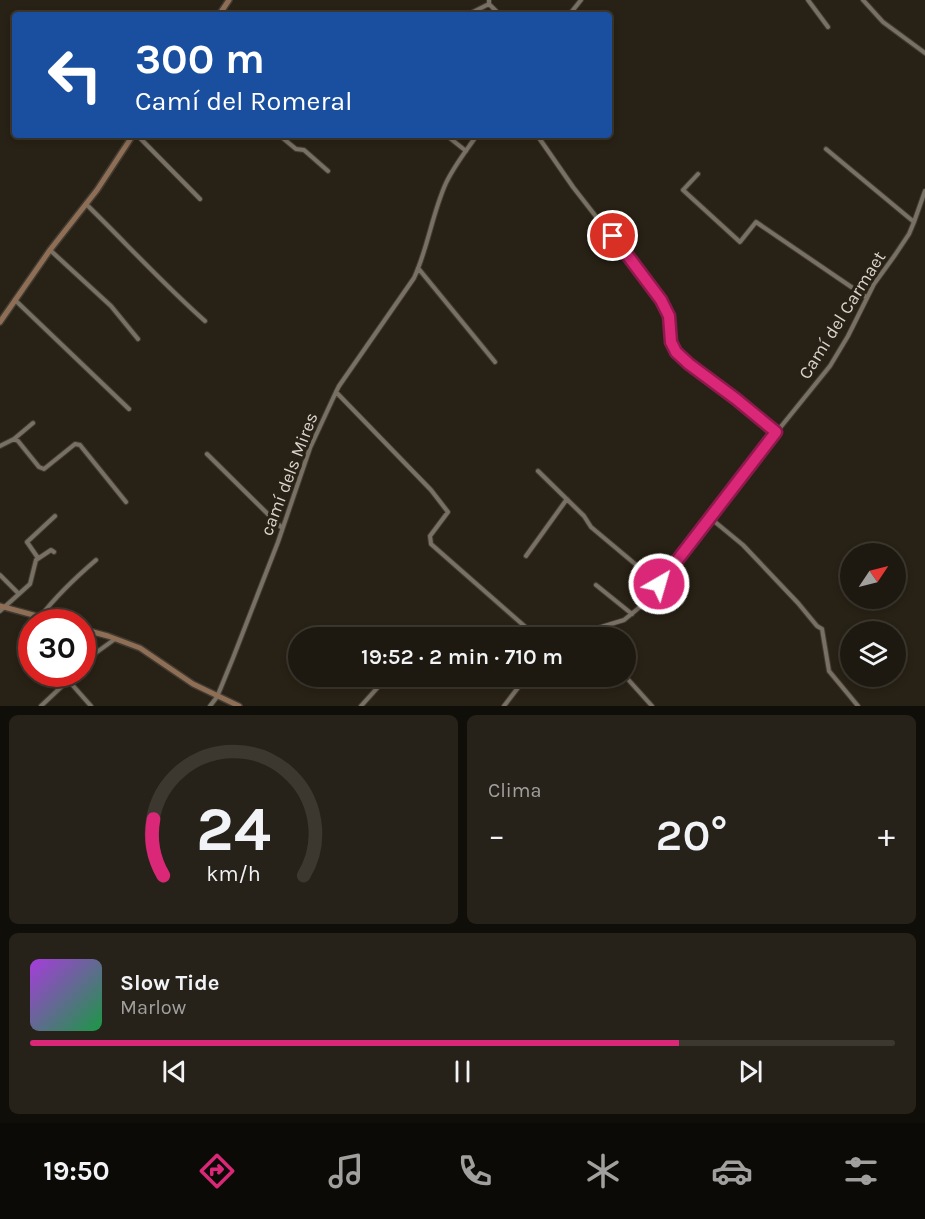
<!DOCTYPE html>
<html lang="es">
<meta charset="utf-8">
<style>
:root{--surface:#1e1910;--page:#262219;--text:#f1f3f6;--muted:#a1a09f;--line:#3c3830;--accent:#db2777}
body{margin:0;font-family:Karla,sans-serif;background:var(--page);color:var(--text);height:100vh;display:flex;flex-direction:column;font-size:22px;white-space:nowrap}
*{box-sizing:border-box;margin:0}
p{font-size:20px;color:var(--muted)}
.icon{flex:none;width:33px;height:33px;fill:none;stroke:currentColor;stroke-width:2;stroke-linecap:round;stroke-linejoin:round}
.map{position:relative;height:706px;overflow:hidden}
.side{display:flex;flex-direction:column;gap:9px;padding:9px;background:#100e09;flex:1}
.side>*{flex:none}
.hud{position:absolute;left:12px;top:12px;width:600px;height:126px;border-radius:6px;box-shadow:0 3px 9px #0003,0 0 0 2px var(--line);background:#1a4fa0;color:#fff;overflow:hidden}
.needle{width:39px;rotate:55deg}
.tools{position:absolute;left:840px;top:543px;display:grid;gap:12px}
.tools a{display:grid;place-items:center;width:66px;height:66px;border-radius:50%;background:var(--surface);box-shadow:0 3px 9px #0003,0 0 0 2px var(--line);font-size:30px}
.speed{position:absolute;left:18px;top:609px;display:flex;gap:12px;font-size:30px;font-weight:700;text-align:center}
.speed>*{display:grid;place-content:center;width:78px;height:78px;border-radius:50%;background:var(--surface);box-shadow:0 3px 9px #0003,0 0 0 2px var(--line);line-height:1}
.speed .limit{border:9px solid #d22;background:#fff;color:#111}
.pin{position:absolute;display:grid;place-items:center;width:51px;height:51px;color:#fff;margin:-26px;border:3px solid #fff;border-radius:50%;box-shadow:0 2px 6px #0007}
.me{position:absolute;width:66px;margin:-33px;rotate:38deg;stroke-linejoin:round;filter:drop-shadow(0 0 4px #0008)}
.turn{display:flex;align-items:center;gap:21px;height:126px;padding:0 24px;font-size:27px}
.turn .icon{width:78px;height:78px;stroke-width:2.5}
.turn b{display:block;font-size:42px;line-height:51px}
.big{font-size:45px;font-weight:600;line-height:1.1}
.side .widget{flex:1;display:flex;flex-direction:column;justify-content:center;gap:9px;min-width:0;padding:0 21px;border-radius:9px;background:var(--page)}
.side .dial{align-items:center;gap:0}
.dial svg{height:156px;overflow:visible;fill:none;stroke:var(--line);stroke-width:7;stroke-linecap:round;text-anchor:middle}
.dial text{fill:var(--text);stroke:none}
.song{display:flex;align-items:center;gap:18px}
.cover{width:72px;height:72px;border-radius:9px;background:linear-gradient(135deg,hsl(280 70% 55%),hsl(140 70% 35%))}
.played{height:6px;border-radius:3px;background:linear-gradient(90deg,var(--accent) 75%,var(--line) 75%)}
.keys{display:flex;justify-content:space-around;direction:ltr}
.heat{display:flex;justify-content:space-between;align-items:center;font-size:33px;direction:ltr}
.side .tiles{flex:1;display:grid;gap:9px;grid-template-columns:1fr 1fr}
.widget:last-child{grid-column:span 2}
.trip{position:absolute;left:288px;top:627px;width:348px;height:60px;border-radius:30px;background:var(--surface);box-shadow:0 3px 9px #0003,0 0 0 2px var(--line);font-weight:600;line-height:60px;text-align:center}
.tabs{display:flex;height:96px;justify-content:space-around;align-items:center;background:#0c0a06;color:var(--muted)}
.tabs .icon{width:42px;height:42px}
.tabs .current{color:var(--accent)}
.tabs b{font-size:27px;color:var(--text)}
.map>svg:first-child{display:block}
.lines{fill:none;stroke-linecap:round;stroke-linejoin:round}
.minor-casing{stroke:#413b33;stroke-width:6}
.secondary-casing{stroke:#413b33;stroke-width:8}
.minor{stroke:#787062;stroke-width:4}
.secondary{stroke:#8e6e54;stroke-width:5}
.route-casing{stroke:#8e194d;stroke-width:15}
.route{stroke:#db2777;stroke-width:10}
.labels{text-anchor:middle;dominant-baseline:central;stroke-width:6;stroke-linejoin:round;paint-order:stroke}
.street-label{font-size:18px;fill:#d9d4cd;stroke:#282115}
</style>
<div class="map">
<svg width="925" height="706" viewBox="0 0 925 706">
<rect width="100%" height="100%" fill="#282115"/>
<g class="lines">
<g class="minor-casing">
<path id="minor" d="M489 0V4L500 15
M808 0 828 27
M863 0 883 22 925 53
M473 12 489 4
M569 15 581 0
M137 135 200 199
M279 135 296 149 304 150 328 171
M446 135 466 151
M537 135 573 187 661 300 669 317 671 342 676 352 689 365 720 387 775 432
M826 149 914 222
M698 174 683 190 740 242 756 222 866 297
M86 204C126 243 163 284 205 321
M50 250 111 306 138 339
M418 268 495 362
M15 300 129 409
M336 392 431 490 448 512 430 536 431 544 538 638
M14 439 33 423
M0 446 14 439 18 441 39 467 44 469 75 444 80 445 126 502
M207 454 282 528
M538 471 584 516 591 527 659 584
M709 517 743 545 798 603 817 626 822 629 829 671 858 706
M526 556 567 499
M38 558 27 542 55 516
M0 575 19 594
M596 585 632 614
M0 611 30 584 36 560 51 550 54 552
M40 617C57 595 75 578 96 560
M472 636 474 638
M565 638 624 620 640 607 651 594 725 496 830 366 848 336 874 284 895 255 909 234 914 222 925 191
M82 665 90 657 115 639
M625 676 652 706
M68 680 91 706
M41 706 75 674
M210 706 217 697 233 658 278 542 310 448 336 392 339 386 414 278C428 248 432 214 446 183 454 166 466 151 477 135
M361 706 388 676
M504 706 527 676"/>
</g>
<g class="secondary-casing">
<path id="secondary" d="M219 15 229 0
M0 322 50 250 97 190 133 135
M0 606 59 622
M82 629 108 636 140 648 193 684 239 706"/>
</g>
<use href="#minor" class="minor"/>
<use href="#secondary" class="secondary"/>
</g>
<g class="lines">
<g class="route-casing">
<path id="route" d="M613 236 661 300 669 316 671 342 676 352 689 364 736 399 776 432 659 584"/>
</g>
<use href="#route" class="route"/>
</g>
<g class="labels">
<g class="street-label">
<text transform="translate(842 315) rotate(-58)">Camí del Carmaet</text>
<text transform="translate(289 474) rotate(-69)">camí dels Mires</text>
</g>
</g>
</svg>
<div class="tools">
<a><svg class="needle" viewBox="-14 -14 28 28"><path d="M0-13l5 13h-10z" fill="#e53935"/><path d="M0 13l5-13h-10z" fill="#a1a09f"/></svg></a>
<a><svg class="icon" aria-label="layers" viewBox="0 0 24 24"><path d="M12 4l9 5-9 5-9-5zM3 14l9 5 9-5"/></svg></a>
</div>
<div class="speed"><div class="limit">30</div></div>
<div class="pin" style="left:613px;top:236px;background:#d93025"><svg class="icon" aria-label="arrive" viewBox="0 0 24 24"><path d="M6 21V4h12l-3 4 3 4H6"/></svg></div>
<svg class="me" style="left:659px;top:584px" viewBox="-20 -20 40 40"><circle r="17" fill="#db2777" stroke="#fff" stroke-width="3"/><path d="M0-11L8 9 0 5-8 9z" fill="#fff"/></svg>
<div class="trip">19:52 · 2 min · 710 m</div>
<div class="hud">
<div class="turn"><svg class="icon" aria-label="left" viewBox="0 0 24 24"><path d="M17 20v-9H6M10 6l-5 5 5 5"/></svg><div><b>300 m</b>Camí del Romeral</div></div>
</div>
</div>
<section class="side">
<div class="tiles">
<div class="widget dial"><svg viewBox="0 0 100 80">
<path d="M14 69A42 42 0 1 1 86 69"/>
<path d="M14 69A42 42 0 0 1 9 40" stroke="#db2777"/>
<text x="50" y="56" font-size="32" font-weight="700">24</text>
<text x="50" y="72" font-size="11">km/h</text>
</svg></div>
<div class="widget"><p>Clima</p>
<div class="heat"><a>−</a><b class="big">20°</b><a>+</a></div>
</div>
<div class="widget">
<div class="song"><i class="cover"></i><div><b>Slow Tide</b><p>Marlow</p></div></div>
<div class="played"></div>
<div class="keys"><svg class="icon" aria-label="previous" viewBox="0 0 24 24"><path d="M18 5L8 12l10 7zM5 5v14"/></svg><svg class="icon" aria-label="pause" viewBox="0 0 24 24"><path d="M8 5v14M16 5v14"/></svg><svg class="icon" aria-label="next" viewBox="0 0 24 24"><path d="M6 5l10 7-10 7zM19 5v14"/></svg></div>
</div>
</div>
</section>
<nav class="tabs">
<b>19:50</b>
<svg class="icon current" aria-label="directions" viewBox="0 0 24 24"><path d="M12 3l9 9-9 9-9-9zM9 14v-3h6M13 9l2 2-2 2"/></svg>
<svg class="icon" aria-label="music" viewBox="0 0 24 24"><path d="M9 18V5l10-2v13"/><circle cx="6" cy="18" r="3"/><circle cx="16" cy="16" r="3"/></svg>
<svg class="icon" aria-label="phone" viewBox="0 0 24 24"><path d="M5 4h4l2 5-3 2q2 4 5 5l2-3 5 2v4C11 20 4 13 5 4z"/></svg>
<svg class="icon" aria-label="climate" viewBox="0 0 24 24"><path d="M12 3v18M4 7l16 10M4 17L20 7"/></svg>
<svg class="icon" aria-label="car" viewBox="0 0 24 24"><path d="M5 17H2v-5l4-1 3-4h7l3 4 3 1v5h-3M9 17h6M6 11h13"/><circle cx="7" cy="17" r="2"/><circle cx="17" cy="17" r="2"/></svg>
<svg class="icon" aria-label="filters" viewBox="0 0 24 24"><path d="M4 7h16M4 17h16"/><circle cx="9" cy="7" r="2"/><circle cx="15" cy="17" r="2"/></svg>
</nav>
